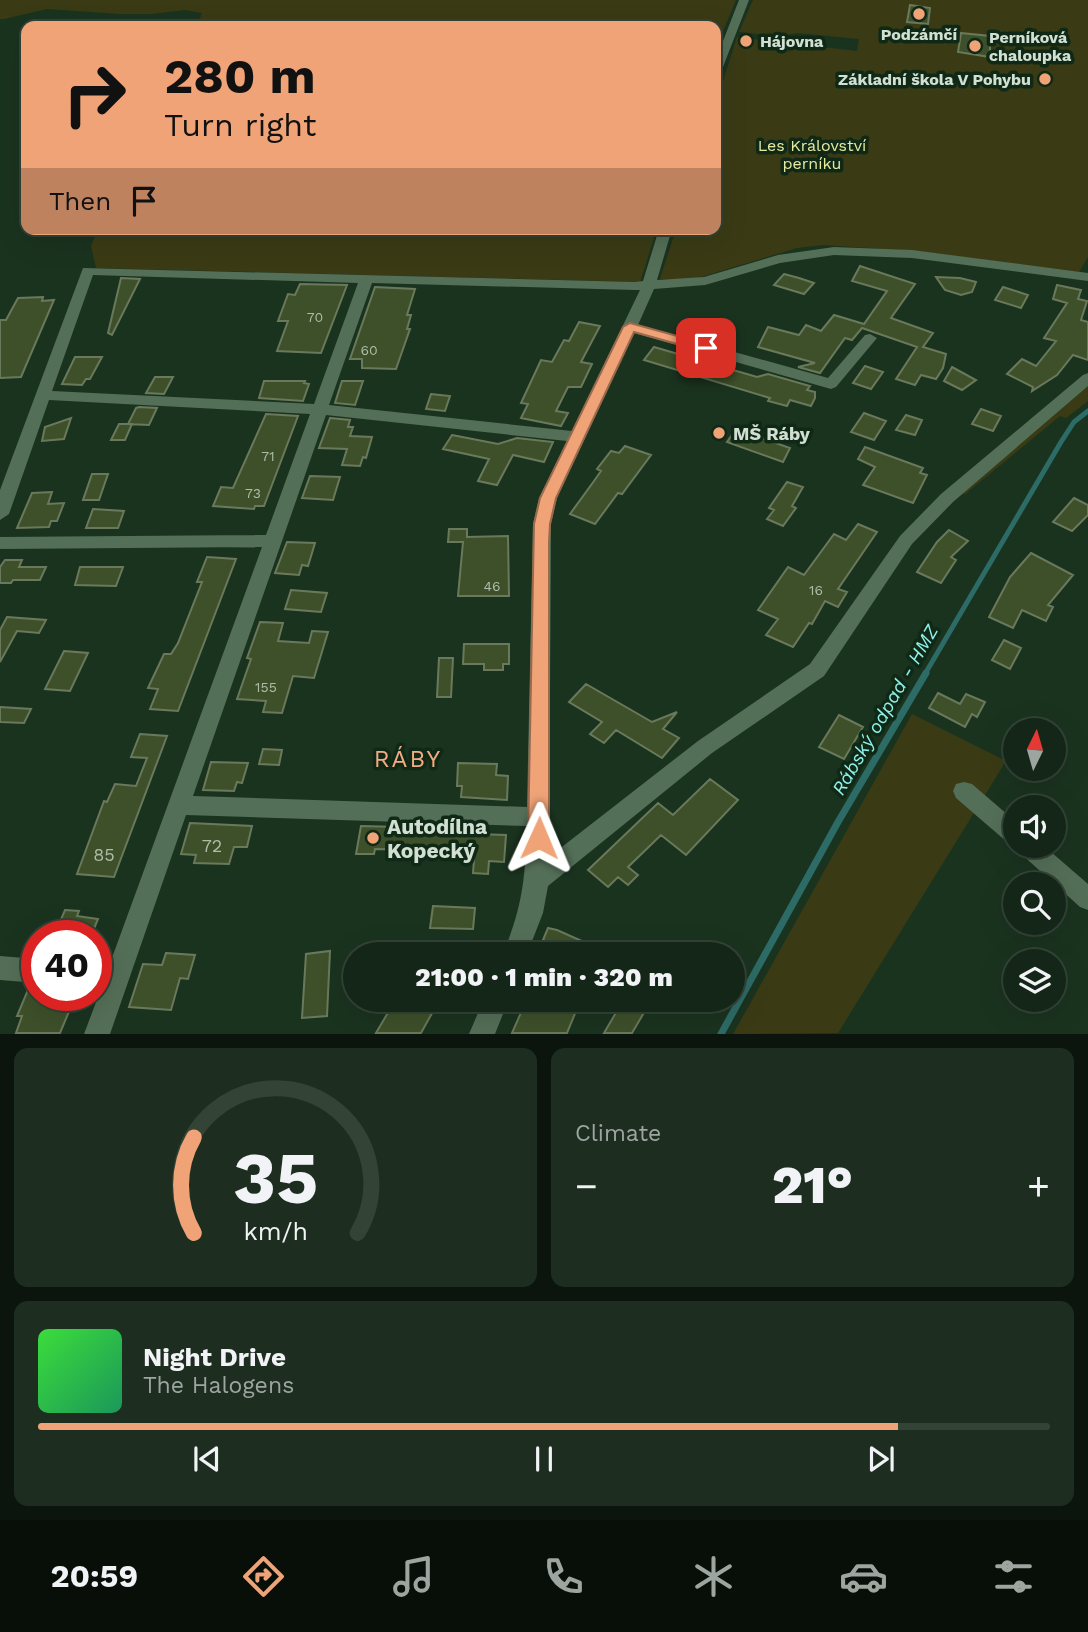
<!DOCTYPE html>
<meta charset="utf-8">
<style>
:root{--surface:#142617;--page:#1d2e20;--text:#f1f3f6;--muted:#9da5a1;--line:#334336;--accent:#efa377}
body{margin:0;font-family:"Work Sans",sans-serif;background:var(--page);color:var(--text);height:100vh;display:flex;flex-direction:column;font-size:26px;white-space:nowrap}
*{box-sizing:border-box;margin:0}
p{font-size:23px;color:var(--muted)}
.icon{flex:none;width:38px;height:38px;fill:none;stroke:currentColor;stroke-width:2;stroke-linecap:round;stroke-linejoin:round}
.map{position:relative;height:1034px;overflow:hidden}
.sheet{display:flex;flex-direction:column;gap:14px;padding:14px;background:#0b150d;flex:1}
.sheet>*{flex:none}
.guide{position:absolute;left:21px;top:21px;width:700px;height:214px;border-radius:14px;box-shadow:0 7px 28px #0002,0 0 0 2px var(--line);background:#efa377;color:#111;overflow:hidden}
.needle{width:46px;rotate:5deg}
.tools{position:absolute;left:1003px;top:718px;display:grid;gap:14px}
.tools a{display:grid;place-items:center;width:63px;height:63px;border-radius:50%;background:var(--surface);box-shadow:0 7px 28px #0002,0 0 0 2px var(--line);font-size:35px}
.speed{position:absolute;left:21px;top:920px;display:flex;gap:14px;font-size:35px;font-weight:700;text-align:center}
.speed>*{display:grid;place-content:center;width:91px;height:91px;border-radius:50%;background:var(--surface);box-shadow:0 7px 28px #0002,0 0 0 2px var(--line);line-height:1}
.speed .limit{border:10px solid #d22;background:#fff;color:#111}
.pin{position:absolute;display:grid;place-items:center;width:60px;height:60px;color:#fff;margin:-30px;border-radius:14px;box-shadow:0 4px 10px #0006}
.me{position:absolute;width:77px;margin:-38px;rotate:1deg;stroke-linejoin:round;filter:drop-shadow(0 0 5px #0008)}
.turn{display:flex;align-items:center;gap:24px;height:147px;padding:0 28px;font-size:32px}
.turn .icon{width:91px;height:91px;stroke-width:2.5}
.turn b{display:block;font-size:49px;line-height:60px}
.then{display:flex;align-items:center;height:66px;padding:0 28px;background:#0003;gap:14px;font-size:26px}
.big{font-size:52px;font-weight:800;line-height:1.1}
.sheet .widget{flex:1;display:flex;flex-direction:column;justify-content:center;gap:10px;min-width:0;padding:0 24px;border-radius:14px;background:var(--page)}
.sheet .dial{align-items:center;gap:0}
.dial svg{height:182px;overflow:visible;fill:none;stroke:var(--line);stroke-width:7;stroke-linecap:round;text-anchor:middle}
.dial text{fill:var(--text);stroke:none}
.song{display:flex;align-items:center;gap:21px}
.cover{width:84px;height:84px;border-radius:10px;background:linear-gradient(135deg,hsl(120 70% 55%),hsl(150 70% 35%))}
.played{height:7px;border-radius:4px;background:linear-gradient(90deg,var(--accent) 85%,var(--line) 85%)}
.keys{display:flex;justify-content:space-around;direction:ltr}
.heat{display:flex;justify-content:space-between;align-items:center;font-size:38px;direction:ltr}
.sheet .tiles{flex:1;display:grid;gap:14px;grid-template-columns:1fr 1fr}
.widget:last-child{grid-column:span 2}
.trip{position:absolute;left:343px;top:942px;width:402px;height:70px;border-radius:35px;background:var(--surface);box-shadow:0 7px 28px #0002,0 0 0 2px var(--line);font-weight:800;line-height:70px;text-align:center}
.menu{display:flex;height:112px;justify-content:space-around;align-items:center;background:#080f09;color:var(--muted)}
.menu .icon{width:49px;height:49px}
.menu .on{color:var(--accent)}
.menu b{font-size:32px;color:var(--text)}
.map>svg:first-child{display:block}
.green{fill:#3a3b15}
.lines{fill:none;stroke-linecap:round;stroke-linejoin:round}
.stream-far1{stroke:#2d6b67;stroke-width:5}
.stream{stroke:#2d6b67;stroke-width:7}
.building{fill:#3e502a;stroke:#6a795b;stroke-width:2}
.minor{fill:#546f58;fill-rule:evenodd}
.route{fill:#efa377;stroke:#9b6a4d;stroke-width:2}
.poi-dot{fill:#efa377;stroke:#102916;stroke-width:2.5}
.labels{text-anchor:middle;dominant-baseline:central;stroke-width:7;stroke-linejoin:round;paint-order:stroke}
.number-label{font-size:14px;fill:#acbca9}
.far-poi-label{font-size:16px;font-weight:bold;fill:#d1e0d3;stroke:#102916;text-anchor:start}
.far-park-label{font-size:16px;fill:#e7eaa1;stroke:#102916}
.poi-label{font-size:18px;font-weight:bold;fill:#d1e0d3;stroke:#102916;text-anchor:start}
.near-number-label{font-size:18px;fill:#acbca9}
.water-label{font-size:19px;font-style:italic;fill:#90f2eb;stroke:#102916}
.near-poi-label{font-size:21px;font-weight:bold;fill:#d1e0d3;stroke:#102916;text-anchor:start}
.near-quarter-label{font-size:24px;letter-spacing:2px;fill:#f3ac83;stroke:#102916}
</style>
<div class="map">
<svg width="1088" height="1034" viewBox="0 0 1088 1034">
<rect width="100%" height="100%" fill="#1a331f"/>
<path class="green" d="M0 0H736L716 48V26H197L202 13 185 10 151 14H120L47 9 4 19H0Z
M753 0H1088V257L1079 272 916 251 823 245 797 248 694 279H660L676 229H716V103L737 37 857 51 859 39 798 33 779 36 739 32Z
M98 229H657L640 282 96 268 91 246Z
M1088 384V401L1066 418 1060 416 964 495 963 492Z
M912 714 1006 761 838 1033 733 1034Z"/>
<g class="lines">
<path class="stream-far1" d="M925 674 1061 442 1074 422 1088 411"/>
<path class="stream" d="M721 1034 838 822 926 673"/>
</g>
<path class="building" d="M910 5 930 8 928 24 907 22Z
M961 33 990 36V57L958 52Z
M860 266 915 284 891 318 933 333 923 347 946 354 943 368 936 379 921 375 915 385 896 379 917 347 862 328 852 340 845 338 820 373 798 367 815 363 758 347 768 327 799 335 806 325 821 331 834 315 864 324 887 291 852 281Z
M784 274 799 278 814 283 804 294 774 285Z
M936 277 960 278 976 282 972 292 961 295 945 290Z
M121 278 140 279 112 335 108 333Z
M300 284 347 285 321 353 277 351 288 321H278L288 294 295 295Z
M1057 285 1081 290 1078 299 1087 301 1081 320 1088 322V360L1073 355 1057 375 1032 391 1033 387 1007 374 1022 359 1036 366 1056 341 1044 338 1067 303 1053 299Z
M375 287 415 289 407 315H411L407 329H410L396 369 362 368V359H350Z
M1003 287 1028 295 1021 308 995 300Z
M43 297 42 301 54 300 21 377 0 378V320H6L18 298Z
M579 322 600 326 581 362 592 364 581 387H568L556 411 568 413 561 426 521 418 528 404 521 403 541 360 552 362 564 340 569 341Z
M654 347 757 377 768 374 810 386 807 390 815 392V398L811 406 790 400 787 406 768 401 770 398 644 360Z
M75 357H102L90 379H86L82 385 62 384Z
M865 366 883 372 871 389 853 383Z
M952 367 976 380 962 390 944 381Z
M155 377H173L164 394 146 393Z
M264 381H305L304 383 309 384 303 401 259 398Z
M342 381H363L355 405 335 403Z
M431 394 450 396 445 411 426 409Z
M136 408 139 407 157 408 149 425 128 424Z
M981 409 1001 416 993 431 972 424Z
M864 413 886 421 874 440 851 432Z
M266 414 298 416 264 506H255L254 509 213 506 221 487 233 488Z
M906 415 922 420 915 435 896 430Z
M71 418 64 439 42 441 45 427Z
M330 418 350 420 348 427H353L350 436 372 437 366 458 363 457 360 466 342 465 347 449 319 448Z
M119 424H132L125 440H111Z
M736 429 790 448 783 462 727 442Z
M452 435 498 444 517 438 553 442 544 462 513 455 497 485 478 481 489 459 443 449Z
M625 446 651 455 622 494 618 493 595 524 570 514 594 481 601 471 597 469 611 451 619 453Z
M865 447 923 468 920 473 927 475 913 503 863 485 875 467 858 459Z
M92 474H108L99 500H83Z
M310 476 340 477 333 500 302 498Z
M787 482 803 487 792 506 796 508 783 526 767 519 774 510 769 508Z
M52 492 48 504 64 503 57 521H51L49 527 17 528 32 493Z
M1074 498 1088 505V515L1072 531 1053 522Z
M93 509 124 511 118 528H86Z
M858 524 877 532 838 589 847 592 838 607 825 601 812 624 809 623 793 647 766 635 778 619 758 610 788 567 804 575 834 534 846 540Z
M449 529H467V537L508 536 509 596H458L463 542H448Z
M949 530 968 541 951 557 956 560 941 583 917 572 937 542Z
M287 542 315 543 308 566 302 565 299 575 275 573Z
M1031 553 1073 575 1048 605 1053 607 1046 621 1022 610 1013 628 989 617 1010 577Z
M207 557 236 559 178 711 150 709 158 689 148 688 164 654H171L178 643 202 582H197Z
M5 560H22L19 567H46L40 580H13L11 583H0V567Z
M80 567H123L116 586 75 585Z
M291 590 327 593 321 612 285 609Z
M7 617 46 620 39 633 17 631 0 662V630Z
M260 622 283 623 278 641 309 643 312 631 328 632 314 678 293 676 282 713 263 712 266 701 237 699 251 659 247 658Z
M1004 640 1021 648 1010 669 992 660Z
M464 644H509V664H503V670H484V664H463Z
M64 651 88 653 70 691 45 689Z
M439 658H453L451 697H437Z
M586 684 652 722 677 712 663 729 679 738 662 758 616 730 604 743 590 734 602 722 569 702Z
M938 693 960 704 966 694 985 702 977 717 972 714 965 727 929 708Z
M0 707 31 709 24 723 0 722Z
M839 715 863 727 844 759 819 747Z
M140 734 167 736 114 877 77 874 104 801 107 802 115 784 136 786 147 758 131 757Z
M263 749 282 750 279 765 259 764Z
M211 762 248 763 242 783 237 782 234 791 203 790Z
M458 763 497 764 496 775 508 776 507 800 461 797 462 786H457Z
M710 779 738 800 686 855 661 835 628 867 638 875 628 885 618 877 608 887 588 870 658 803 673 815Z
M190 823 252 826 247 847H234L229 864 194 863 196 855 181 854Z
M400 825H418L417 832 506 835 504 862 489 861 488 874 473 873 474 860 425 858 426 850 375 849 374 854H356L361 826 400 827Z
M433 906 475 908 473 929 430 928Z
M65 910 79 911 77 916 98 919 91 936H54Z
M548 928 557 930 611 954H546L551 943 543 940Z
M330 951 327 1016 302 1018 306 954Z
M166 953 195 955 188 979 180 978 171 1010 129 1007 143 964 162 965Z
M30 985 37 986V996L71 997 69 1001 73 1002 60 1033H16L22 1016H17Z
M396 999H440L421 1033H376Z
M527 999H581L567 1033H512Z
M624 999H652L632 1033H604Z"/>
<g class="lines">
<path class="minor" d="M739 0H749L721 72 716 75V59Z
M659 229H672L657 280 704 277 778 255 834 247 912 250 1088 273V281L912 258 834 255 780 263 705 285 654 289 638 325 828 378 865 335 870 334 877 338 836 387 831 389 634 333 557 498 551 524 549 857 698 741 810 664 900 536 941 494 1083 375 1088 373V386L953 502 912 544 824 676 712 753 548 886 543 913 527 954H503C523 904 525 880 527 826L186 815 110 1034H84L101 989H96V965L109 966 262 547 0 549V537L266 535 310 414 49 400 9 514 0 520V490L83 268 635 282 643 281ZM93 275 358 283 314 404 52 391ZM372 283 635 290H640L572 431 329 405ZM326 415 567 441 539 498 533 524 527 807 193 796Z
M964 782 972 784 1015 821V845L1007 842 956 798 953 791 956 784Z
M1016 845H1043L1088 884V910L1080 907 1019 852Z
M0 956 37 959V983L0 980Z
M484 999H509L495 1034H469Z"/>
</g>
<path class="route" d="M630 323 710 345 712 348 706 352 634 332 556 498 550 524 549 542V838L546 845 539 847 531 845 528 838 534 524 540 498 623 327Z"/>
<g class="poi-dot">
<circle cx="919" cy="14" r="7"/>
<circle cx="746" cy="41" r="7"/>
<circle cx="975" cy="46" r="7"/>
<circle cx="1045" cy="79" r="7"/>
<circle cx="719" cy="433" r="7"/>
<circle cx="373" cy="838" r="7"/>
</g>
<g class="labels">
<g class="number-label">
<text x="315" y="317">70</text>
<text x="369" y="350">60</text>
<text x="268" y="456">71</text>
<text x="253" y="493">73</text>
<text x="492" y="586">46</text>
<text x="816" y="590">16</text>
<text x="266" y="687">155</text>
</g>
<g class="far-poi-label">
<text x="919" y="34" text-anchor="middle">Podzámčí</text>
<text x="989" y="37">Perníková<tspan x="989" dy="18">chaloupka</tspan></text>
<text x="760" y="41">Hájovna</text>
<text x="1031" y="79" text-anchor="end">Základní škola V Pohybu</text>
</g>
<g class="far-park-label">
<text x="812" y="145">Les Království<tspan x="812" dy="18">perníku</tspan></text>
</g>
<g class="poi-label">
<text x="733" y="433">MŠ Ráby</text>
</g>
<g class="near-number-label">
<text x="212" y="845">72</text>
<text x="104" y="854">85</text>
</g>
<g class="water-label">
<text transform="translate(885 710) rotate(-60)">Rábský odpad - HMZ</text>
</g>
<g class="near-poi-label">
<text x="387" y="826">Autodílna<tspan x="387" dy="24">Kopecký</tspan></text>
</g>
<g class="near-quarter-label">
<text x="408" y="759">RÁBY</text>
</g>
</g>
</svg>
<div class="tools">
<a><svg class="needle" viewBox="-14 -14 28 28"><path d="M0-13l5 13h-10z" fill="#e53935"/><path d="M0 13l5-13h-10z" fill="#9da5a1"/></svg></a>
<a><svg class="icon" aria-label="sound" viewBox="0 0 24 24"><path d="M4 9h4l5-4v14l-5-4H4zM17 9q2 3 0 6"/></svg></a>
<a><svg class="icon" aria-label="search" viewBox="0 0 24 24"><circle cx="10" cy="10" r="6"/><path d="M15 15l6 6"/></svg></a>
<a><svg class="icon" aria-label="layers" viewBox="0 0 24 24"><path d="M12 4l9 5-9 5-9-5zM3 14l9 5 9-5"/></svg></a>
</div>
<div class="speed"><div class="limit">40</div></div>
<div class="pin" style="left:706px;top:348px;background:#d93025"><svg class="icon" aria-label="arrive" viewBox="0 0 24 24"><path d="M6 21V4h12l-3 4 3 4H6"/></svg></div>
<svg class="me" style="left:539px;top:838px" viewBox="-20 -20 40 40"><path d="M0-17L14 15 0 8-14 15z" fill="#efa377" stroke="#fff" stroke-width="4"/></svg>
<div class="trip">21:00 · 1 min · 320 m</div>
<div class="guide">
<div class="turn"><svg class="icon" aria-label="right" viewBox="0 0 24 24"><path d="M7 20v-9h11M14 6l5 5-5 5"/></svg><div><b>280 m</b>Turn right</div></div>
<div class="then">Then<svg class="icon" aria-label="arrive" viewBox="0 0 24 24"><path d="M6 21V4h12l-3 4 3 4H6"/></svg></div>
</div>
</div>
<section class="sheet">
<div class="tiles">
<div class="widget dial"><svg viewBox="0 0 100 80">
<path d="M14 69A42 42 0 1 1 86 69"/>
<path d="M14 69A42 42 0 0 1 14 27" stroke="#efa377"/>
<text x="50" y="56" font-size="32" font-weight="700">35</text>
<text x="50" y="72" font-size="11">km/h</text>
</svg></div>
<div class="widget"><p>Climate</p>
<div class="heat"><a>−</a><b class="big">21°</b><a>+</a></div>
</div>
<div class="widget">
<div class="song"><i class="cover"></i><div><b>Night Drive</b><p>The Halogens</p></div></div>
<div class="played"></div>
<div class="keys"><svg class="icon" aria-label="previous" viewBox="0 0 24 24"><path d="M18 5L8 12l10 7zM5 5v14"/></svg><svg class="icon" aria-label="pause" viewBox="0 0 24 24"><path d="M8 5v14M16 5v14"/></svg><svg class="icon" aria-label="next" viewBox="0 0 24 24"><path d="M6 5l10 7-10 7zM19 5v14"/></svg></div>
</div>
</div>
</section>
<nav class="menu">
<b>20:59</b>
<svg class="icon on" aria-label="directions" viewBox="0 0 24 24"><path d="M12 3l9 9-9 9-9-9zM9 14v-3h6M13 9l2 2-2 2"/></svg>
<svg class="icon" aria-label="music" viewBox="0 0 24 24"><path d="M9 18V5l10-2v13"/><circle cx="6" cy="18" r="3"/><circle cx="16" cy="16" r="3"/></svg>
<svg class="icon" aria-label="phone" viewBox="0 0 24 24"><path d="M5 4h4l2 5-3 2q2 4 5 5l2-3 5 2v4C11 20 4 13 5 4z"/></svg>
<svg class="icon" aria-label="climate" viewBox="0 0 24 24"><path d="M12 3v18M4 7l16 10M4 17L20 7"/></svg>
<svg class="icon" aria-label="car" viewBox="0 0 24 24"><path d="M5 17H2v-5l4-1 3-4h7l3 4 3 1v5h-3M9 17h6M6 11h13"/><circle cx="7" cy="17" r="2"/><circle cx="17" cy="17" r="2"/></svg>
<svg class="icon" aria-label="filters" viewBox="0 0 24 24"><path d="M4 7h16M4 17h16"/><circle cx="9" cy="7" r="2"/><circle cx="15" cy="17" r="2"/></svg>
</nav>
